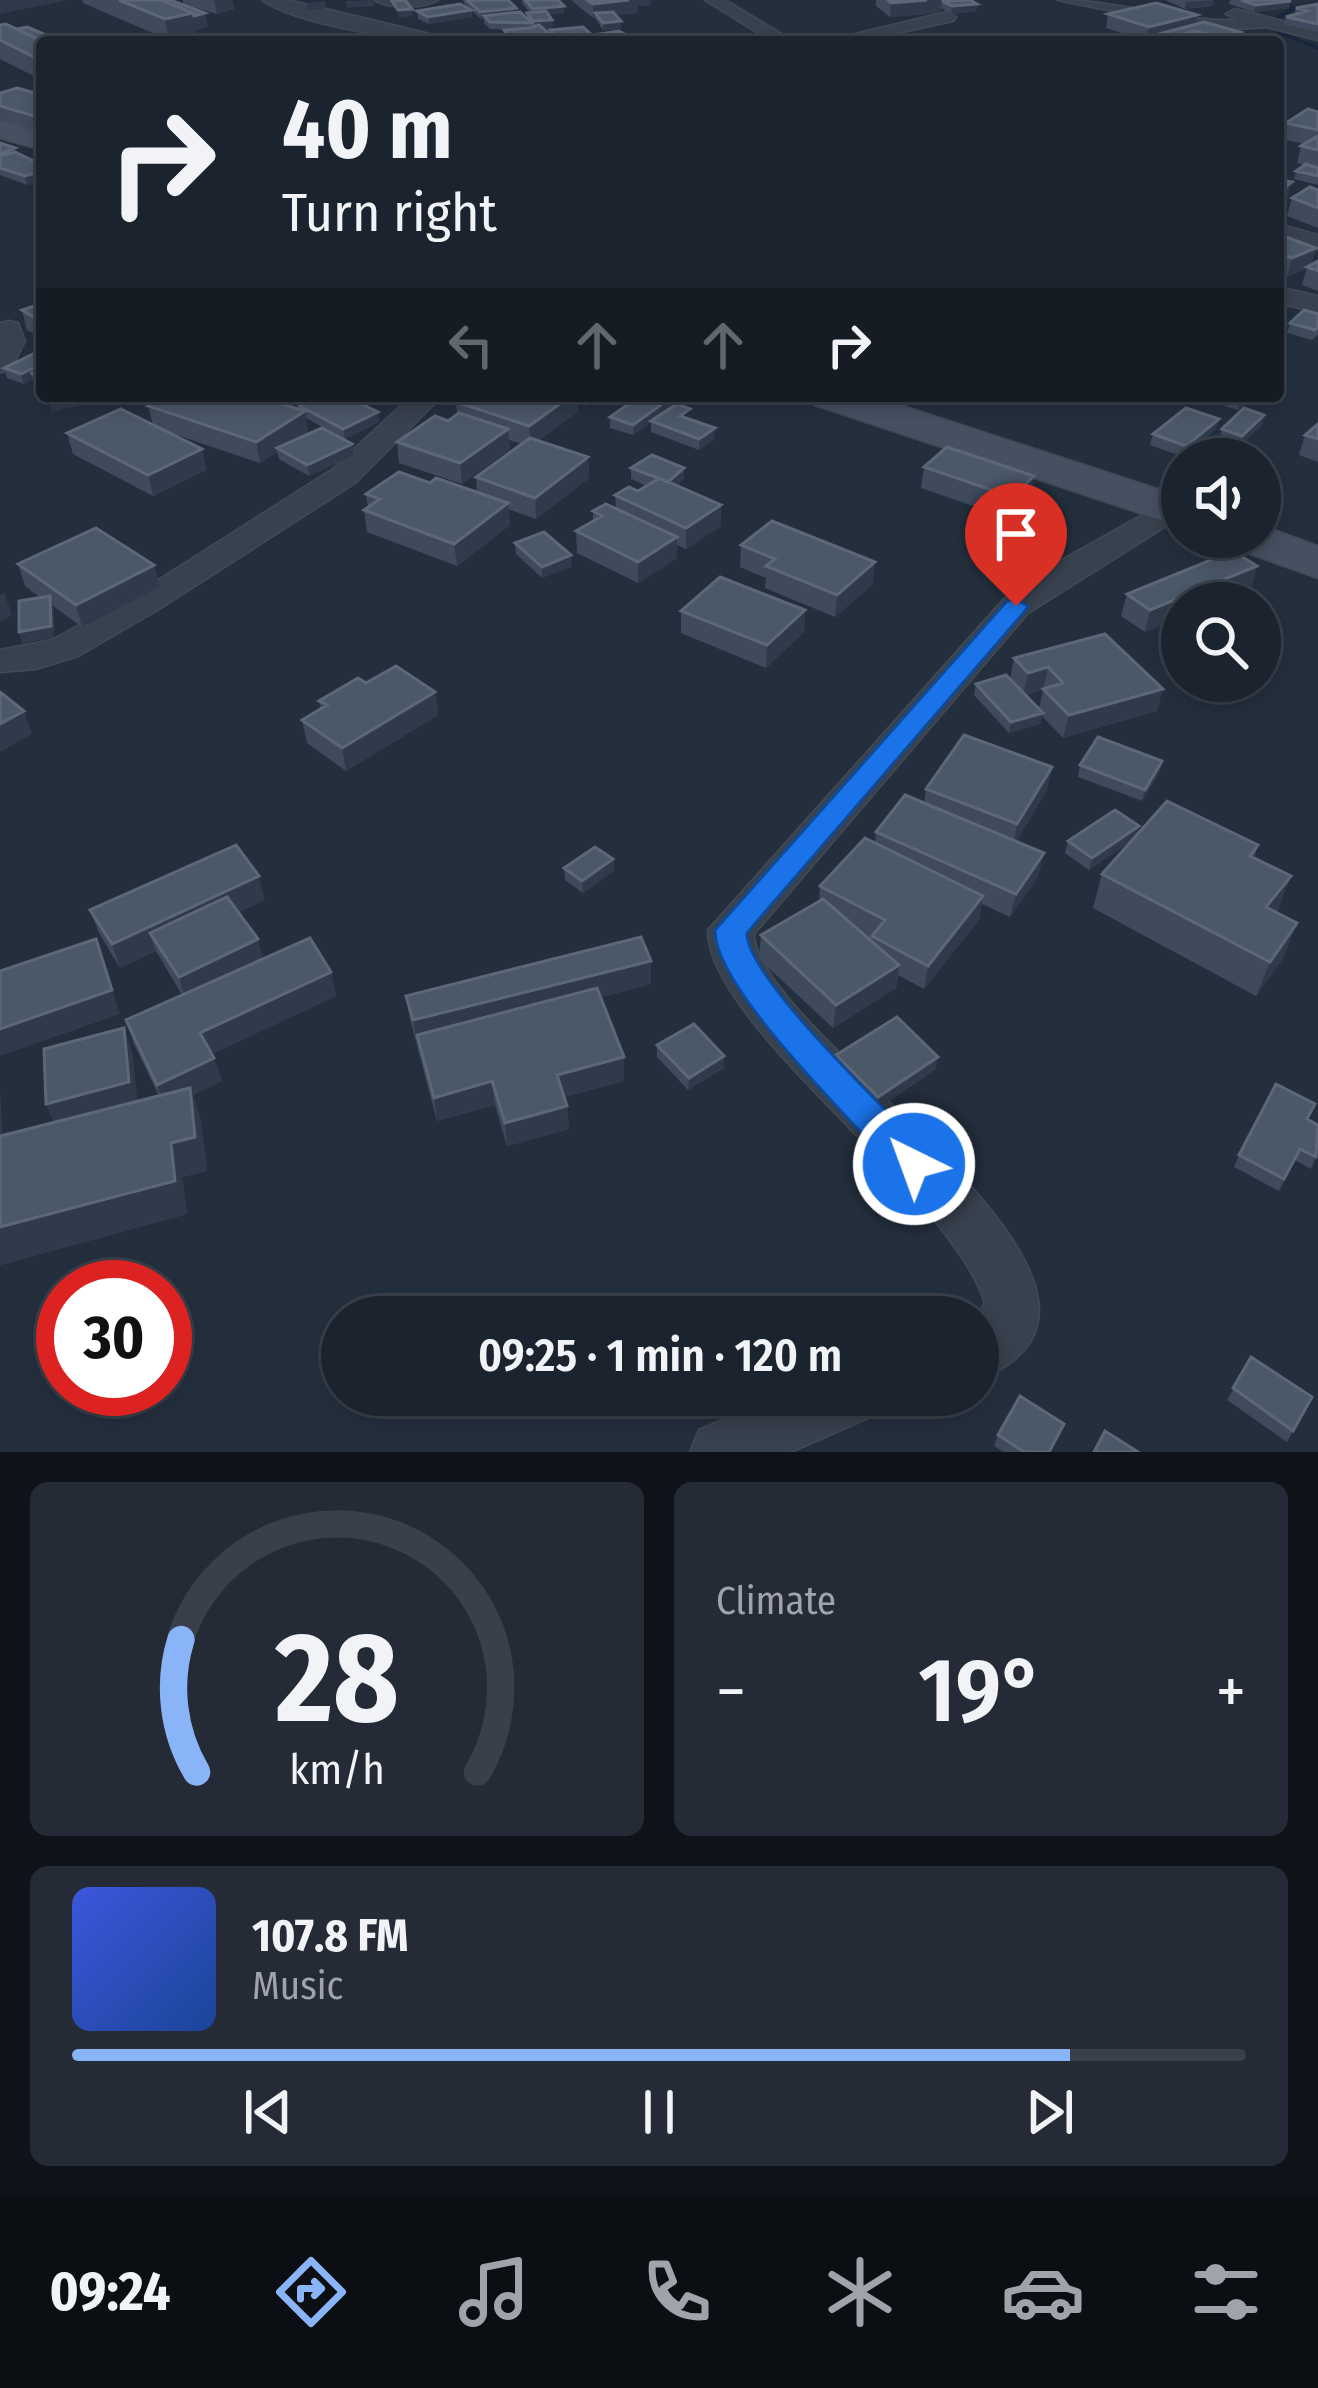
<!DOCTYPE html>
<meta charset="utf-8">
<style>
:root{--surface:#1b232e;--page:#242b36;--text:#f1f3f6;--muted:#a0a4aa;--line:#39404a;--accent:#8ab4f8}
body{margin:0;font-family:"Fira Sans Condensed",sans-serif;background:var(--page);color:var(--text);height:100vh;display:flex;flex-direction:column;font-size:45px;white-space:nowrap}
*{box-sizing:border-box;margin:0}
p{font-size:39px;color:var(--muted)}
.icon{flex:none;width:66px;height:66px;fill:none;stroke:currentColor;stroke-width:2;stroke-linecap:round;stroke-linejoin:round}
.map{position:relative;height:1452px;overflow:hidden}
.details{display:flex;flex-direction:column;gap:30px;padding:30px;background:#0f1319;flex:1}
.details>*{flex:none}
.guide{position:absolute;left:36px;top:36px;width:1248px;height:366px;border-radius:12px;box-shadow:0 6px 18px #0003,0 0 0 3px var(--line);background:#1b232e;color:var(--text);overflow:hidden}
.tools{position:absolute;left:1161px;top:438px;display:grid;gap:24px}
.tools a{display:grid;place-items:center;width:120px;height:120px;border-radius:50%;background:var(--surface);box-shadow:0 6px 18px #0003,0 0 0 3px var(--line);font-size:60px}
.speed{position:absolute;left:36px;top:1260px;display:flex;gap:24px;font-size:60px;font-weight:700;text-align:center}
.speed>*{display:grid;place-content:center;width:156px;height:156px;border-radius:50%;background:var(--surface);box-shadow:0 6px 18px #0003,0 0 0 3px var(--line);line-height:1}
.speed .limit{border:18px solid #d22;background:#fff;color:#111}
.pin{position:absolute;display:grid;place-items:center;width:102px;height:102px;color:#fff;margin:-123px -51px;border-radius:50% 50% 50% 0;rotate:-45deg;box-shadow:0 0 12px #0007}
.pin .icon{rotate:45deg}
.me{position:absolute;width:132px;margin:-66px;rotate:318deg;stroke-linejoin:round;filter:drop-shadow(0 0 9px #0008)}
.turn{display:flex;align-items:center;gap:42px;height:252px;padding:0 48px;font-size:54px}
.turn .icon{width:156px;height:156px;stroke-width:2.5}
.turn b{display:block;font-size:84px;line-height:102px}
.lanes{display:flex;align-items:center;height:114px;padding:0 48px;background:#0003;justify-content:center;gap:60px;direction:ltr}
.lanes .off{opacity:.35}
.big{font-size:90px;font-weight:600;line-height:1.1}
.details .tile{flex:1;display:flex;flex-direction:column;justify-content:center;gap:18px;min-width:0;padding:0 42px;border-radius:18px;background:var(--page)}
.details .dial{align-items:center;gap:0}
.dial svg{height:312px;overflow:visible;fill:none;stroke:var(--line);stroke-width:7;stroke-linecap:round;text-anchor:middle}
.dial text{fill:var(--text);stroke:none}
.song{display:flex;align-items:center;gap:36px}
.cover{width:144px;height:144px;border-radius:18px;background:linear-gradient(135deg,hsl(230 70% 55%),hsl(220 70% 35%))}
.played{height:12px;border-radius:6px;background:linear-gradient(90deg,var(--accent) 85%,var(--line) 85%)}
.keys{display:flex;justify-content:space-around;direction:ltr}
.heat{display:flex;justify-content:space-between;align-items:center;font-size:66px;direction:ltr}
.details .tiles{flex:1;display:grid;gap:30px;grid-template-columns:1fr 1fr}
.tile:last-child{grid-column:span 2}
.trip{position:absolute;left:321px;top:1296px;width:678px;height:120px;border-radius:60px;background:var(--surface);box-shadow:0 6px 18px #0003,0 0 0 3px var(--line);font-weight:600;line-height:120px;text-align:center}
.dock{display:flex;height:192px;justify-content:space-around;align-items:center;background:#0b0e12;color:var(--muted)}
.dock .icon{width:84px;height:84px}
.dock .selected{color:var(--accent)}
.dock b{font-size:54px;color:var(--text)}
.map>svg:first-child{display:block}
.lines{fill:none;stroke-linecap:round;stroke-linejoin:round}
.stream{fill:#17263c;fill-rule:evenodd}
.street-casing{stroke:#414a57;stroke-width:3}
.secondary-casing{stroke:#414a57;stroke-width:3}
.street{fill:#38414e;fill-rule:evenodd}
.secondary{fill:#465061;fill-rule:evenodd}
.wall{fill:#3f4b5c;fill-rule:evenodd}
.shaded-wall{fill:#2f3b4b}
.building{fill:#4b5868;stroke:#5c6777;stroke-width:3}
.route{fill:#1a73e8;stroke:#114b97;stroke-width:3}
</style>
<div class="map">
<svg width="1318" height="1452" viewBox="0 0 1318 1452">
<rect width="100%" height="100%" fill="#242f3e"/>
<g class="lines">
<path class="stream" d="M1281 0H1288L1296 9 1281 18 1277 26 1282 32 1318 46V50L1278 34 1272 27 1276 16 1289 9Z"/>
<g class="street-casing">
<path id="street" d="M262 0H288L463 42C413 42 302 27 262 0Z
M374 0H438C424 9 388 9 374 0Z
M705 0H725L795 42H773Z
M1058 0C1118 0 1177 22 1237 20L1226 14 1235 9 1318 30V40L1266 27 1211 31Z
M947 12 956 17 953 21 856 42H822Z
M1278 224 1318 235V250L1278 239Z
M1278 287 1318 296V312L1278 303Z
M9 321 18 323 25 341 10 370 0 372V323Z
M411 396H442L355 483 159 609 78 656 36 669 0 672V650L52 640 135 595 333 469Z
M1171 499 1182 502V516L1028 613 754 934C755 1034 1197 1293 978 1380L977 1317 985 1303C952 1194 707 1026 708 930L1004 599 1044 570Z
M782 1395H882L873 1416 791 1452H690L699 1430Z"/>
</g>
<g class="secondary-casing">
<path id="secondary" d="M0 119 42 131V150L0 138Z
M809 396H872L1182 497V527L815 405Z
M1260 525 1318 546V578L1231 547 1224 537H1260Z"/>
</g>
<use href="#street" class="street"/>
<use href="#secondary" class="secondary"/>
</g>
<path class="wall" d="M82 0H170L208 27 196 30 197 33 169 40 83 3Z
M183 0H232L234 9 217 14 183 4Z
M463 0H508L516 8 517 12 527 18V13H530L522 3V0H558L564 6V13L548 14 553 27 542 28 550 34V30L639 42H507L504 38V30H512L490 29 484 23V19H481L472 11V17L429 24 418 19 417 11 470 9 464 3Z
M571 0H651V5L638 6V13L616 15 621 21V29L603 30 595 18H593Z
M876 0H942L940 13 890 17 876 6Z
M1165 0H1214L1213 6 1185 9Z
M1230 0H1288L1291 1 1289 8 1254 12 1229 4Z
M942 1 977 4 976 11 951 14 941 8Z
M1318 4V32L1284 24 1286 17 1294 15 1296 8Z
M1108 14 1195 24 1240 32 1239 39 1231 42H1206L1193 39 1180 42H1161L1158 41V38L1146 41 1106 28Z
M0 25 42 42V80L0 59Z
M0 93 42 95 41 133 0 121Z
M1318 112V185L1294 179 1296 171 1305 165 1297 163 1301 146 1304 144 1282 139 1286 123Z
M0 143 15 148 16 152 42 165V180L27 185 0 175Z
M1318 190V228L1287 216 1292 198Z
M42 195V217L38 215 34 197Z
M1278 234 1316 248 1311 265 1318 261V291L1302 285 1307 268 1287 277 1283 275 1281 279 1278 282Z
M42 303V338L27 330 22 310Z
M1318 314V335L1312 340 1287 333 1290 323Z
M42 352V395L34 380 24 384 7 378 4 368Z
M466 396H602L586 406 577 403 578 412 538 440 588 457 589 478 536 519 508 509 510 525 457 566 367 532 364 510 368 508 366 494 430 483 477 493 476 477 522 444 509 440 510 449 462 484 399 463 397 442 448 421 457 414 456 402Z
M640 396H681V400L665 412 690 419 714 439 699 450 651 432V422L633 435 610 428V417Z
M1065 396H1095L1086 403Z
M1223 396H1254L1238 410 1221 405Z
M148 406 300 410V406L378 412 379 422 345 439 306 418 308 432 296 440 352 444 354 455 309 476 279 459 277 452 260 463 162 430 202 449 206 470 153 496 73 454 67 433 153 425Z
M1264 415 1262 425 1239 446 1219 440 1222 429Z
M1318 424V462L1299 455 1305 435Z
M1216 429 1184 457 1150 445 1153 434Z
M924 467 1034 476 1030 497 1008 518 921 488Z
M631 468 684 479 676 485 721 526 686 549 677 545V558L638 583 577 553 576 531 593 521V511L616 508 615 495 638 491 647 486 631 479Z
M515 543 572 566 542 578 516 554Z
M741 545 873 584 835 617 765 588 766 578 740 567Z
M18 564 154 565 160 587 82 627 53 606 54 637 23 643 19 632 41 598 25 586Z
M1257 566 1251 588 1182 603V617L1145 632 1121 616 1127 594Z
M805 610 804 632 766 668 681 633V611Z
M1105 634 1157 711 1063 738 1042 716 1040 724 1009 733 974 695 976 684 1010 679 1014 658ZM1043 690 1039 709 1025 695Z
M366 683 435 692 438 715 346 771 307 743 302 720 321 709 319 701Z
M1162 761 1159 773 1142 801 1078 777 1080 765Z
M926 789 1047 790 1016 841 1038 877 1010 917 982 904 979 920 924 989 898 975 896 988 833 1028 759 959 761 935 819 901 820 886 875 843 876 832 924 803Z
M1137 835 1258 845 1254 858 1291 876 1276 912 1284 957 1256 996 1093 908 1102 874 1132 840 1089 870 1065 853 1068 841Z
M613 859 614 871 583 893 565 880 564 868Z
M265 900 238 912 263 959 331 972 336 996 212 1054 222 1081 193 1095 201 1122 207 1171 182 1177 187 1214 0 1265V1092L2 1135 54 1122 46 1104 132 1052 137 1101 159 1096 134 1044 126 1020 182 995 156 951 120 968 99 933 90 910Z
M651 961V984L601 997 624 1057V1081L564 1097 567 1106 569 1129 507 1146 495 1105 437 1121 410 1019 406 996Z
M657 1045 724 1068 688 1090 657 1057Z
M836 1055 936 1069 877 1109 835 1067Z
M1308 1119 1316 1157 1311 1169 1295 1160 1279 1191 1234 1167 1239 1155Z
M1251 1357 1312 1397 1287 1442 1227 1400Z
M1064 1424 1051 1452H1004L994 1446 998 1435Z"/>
<path class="shaded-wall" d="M0 0H69L0 14Z
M214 0H232L234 9 217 14Z
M374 0V6L347 8 346 1Z
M629 0H651V5L638 6V13L599 17 595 13V18H593V4Z
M927 0H942L940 13 890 17 891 3Z
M1214 0 1213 6 1185 9 1186 2Z
M325 1 326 9 307 10 306 3Z
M1291 1 1289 8 1254 12 1256 5Z
M977 4 976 11 951 14 952 6Z
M564 6V13L533 16V9Z
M516 8 517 15 484 16V19H481L480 12Z
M412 9 413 16 399 18 398 10Z
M471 10 472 17 429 24 428 17Z
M193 13H205L208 27 196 30 197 33 169 40 165 19Z
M1197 15 1194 29 1159 34 1158 38 1146 41 1149 27Z
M552 20 553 27 533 28V21Z
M621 21V29L603 30V23Z
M1195 31 1193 39 1170 42 1171 37Z
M1240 32 1239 39 1220 42 1221 38Z
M540 35 517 40V42H508V37Z
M42 115V133H41L37 117Z
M1286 163 1283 172 1278 173V164Z
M42 171V180L27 185 25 176Z
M1292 182 1287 199 1278 206V193Z
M1316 248 1311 266 1287 277 1292 258Z
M42 364V376L32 373 34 380 24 384 21 374Z
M70 396H86L88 403 52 412 49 401Z
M571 396H577L578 412 530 447 529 426Z
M585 396H602L586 406Z
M673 396H681V400L633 435V425Z
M1245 396H1254L1238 410 1241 400Z
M305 411 308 432 280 450 277 448V452L260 463 256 442Z
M378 412 379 422 345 439 343 429Z
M1264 415 1262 425 1239 446 1242 436Z
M1219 419 1216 429 1184 457 1186 446Z
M715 428 714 439 699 450V439Z
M508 429 510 449 462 484 460 463Z
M352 444 354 455 309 476 307 465Z
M202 449 206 470 153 496 148 475Z
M588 457 589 478 536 519 535 498Z
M684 468V479L667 494V483Z
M1034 476 1030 497 1008 518 1012 497Z
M508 503 510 525 457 566 454 544Z
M721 505V526L686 549V528Z
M677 537V558L638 583V562Z
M571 555 572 566 542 578V567Z
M875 562 873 584 835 617 837 595Z
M154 565 160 587 82 627 76 605Z
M1257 566 1251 588 1215 603H1182V617L1145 632 1150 610Z
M4 593 12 615 0 622V595Z
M50 596 53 607 54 637 23 643 19 632Z
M805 610 804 632 766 668 767 645Z
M1048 667 1043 690 1023 695 1028 673Z
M1163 689 1157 711 1063 738 1069 715Z
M435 692 438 715 346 771 342 748Z
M24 711 32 734 0 752V724Z
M1043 713 1040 724 1009 733 1011 722Z
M1162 761 1159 773 1142 801 1145 790Z
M1052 767 1047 790 1013 848 1017 824Z
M1139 826 1136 838 1089 870 1092 858Z
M1044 853 1038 877 1010 917 1016 894Z
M613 859 614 871 583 893 582 881Z
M259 876 265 900 160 949 150 933 156 951 120 968 112 944Z
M1291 876 1278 910 1254 941 1266 907Z
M983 896 979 920 924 989 928 966Z
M1297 923 1284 957 1256 996 1270 962Z
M96 939 120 1014 0 1056V1029Z
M258 939 264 962 186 1001 179 977Z
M651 961V984L419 1043 417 1035V1044L413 1020Z
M899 965 896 988 833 1028 836 1005Z
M331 972 336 996 208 1056 200 1033Z
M124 1028 132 1052 138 1106 56 1128 46 1104Z
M724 1056V1068L688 1090 689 1078Z
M624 1057V1081L559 1099 557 1075Z
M938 1057 936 1069 877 1109 878 1097Z
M214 1058 222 1081 193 1095 201 1122 207 1171 182 1177 187 1214 0 1265V1227L165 1108 157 1085Z
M492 1081 495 1105 437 1121 434 1098Z
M0 1092 3 1150 0 1151Z
M567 1106 569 1129 507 1146 505 1123Z"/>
<path class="building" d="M119 0H161L193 13 165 19Z
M161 0H170L205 13 194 16 193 13Z
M405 0 412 9 398 10 392 1Z
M467 0H508L516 8 480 12Z
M525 0H558L564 6 533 9Z
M587 0H629L593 4Z
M888 0H927L891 3Z
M970 0 977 4 952 6 942 1Z
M1241 0H1288L1291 1 1256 5Z
M1156 3 1197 15 1149 27 1108 14Z
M460 4 471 10 428 17 417 11Z
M1318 4V24L1286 17 1307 11 1296 8Z
M546 11 552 20 533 21 527 13Z
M520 12 532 23 490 22 484 16Z
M613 12 621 21 603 23 595 13Z
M1204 22 1240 32 1221 38 1195 31 1171 37 1159 34Z
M6 24 44 42H42V61L0 40V25Z
M539 25 559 42H520L517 40 540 35 508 37 504 30 529 28Z
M27 27 62 42H44L17 29Z
M583 27 592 35 568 34V39L559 40 550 30Z
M619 31 639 42H581L568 34 587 36Z
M17 88 42 95V115L37 117 0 106V93Z
M1308 109 1318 112V130L1286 123Z
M1318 136V150L1301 146Z
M0 143 15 148 0 154Z
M15 152 42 165V171L25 176 0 168V156Z
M1306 164 1318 168V176L1296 171Z
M1278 179 1292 182 1278 193Z
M1310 187 1318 190V208L1292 198Z
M1278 234 1316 248 1292 258 1278 253Z
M1318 261V271L1307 267Z
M42 303V322L22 310Z
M1304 310 1318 314V327L1315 330 1290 323Z
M39 351 42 352V364L21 374 4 368Z
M42 371V389L32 373Z
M46 396H70L49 401Z
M166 396H256L305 411 256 442 148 406Z
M321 396H345L378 412 343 429 300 406Z
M466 396H571L529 426 456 402Z
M640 396H673L633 425 610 417Z
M677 404 690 409 680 416 715 428 699 439 651 421Z
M1186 408 1219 419 1186 446 1153 434Z
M1244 408 1264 415 1242 436 1222 429Z
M121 409 202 449 148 475 67 433Z
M459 413 508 429 460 463 397 442 435 416 448 421Z
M1318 424V439L1305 435Z
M322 428 352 444 307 465 277 448Z
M530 438 588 457 535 498 476 477Z
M947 447 1034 476 1012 497 924 467Z
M652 455 684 468 668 482 631 468Z
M399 472 430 483 436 478 508 503 454 544 364 510 380 499 366 494Z
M660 478 721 505 686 528 615 495 629 487 638 491Z
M606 504 677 537 638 562 576 531 602 516 593 511Z
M772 521 875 562 837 595 766 566 775 559 741 545Z
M96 528 154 565 76 605 18 564Z
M544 532 571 555 542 567 515 543Z
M1233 551 1257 566 1150 610 1127 594Z
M720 577 805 610 767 645 681 611Z
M50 596 51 626 19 632V601Z
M1105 634 1163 689 1069 715 1043 689 1063 683 1048 667 1028 673 1014 658Z
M396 666 435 692 342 748 302 720 327 705 319 701 358 678 366 683Z
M1006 675 1043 713 1011 722 976 684Z
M0 692 24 711 0 724Z
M964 735 1052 767 1017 824 926 789Z
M1098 737 1162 761 1145 790 1080 765Z
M905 795 1044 853 1016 894 876 832Z
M1167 801 1258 845 1250 856 1291 876 1266 907 1297 923 1270 962 1102 874Z
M1115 810 1139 826 1092 858 1068 841Z
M865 838 983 896 928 966 872 936 885 920 820 886Z
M236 845 259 876 112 944 90 910Z
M595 847 613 859 582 881 564 868Z
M227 897 258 939 179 977 150 933Z
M823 899 899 965 836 1005 761 935Z
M641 937 651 961 413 1020 406 996Z
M310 938 331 972 200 1033 214 1058 157 1085 126 1020Z
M96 939 112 990 0 1029V971Z
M597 988 624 1057 557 1075 567 1106 505 1123 492 1081 434 1098 417 1035Z
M897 1017 938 1057 878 1097 836 1055Z
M694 1024 724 1056 689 1078 657 1045Z
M124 1028 129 1082 46 1104 44 1049Z
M1276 1084 1315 1104 1307 1119 1318 1125 1316 1157 1300 1149 1284 1179 1239 1155Z
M190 1088 195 1137 171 1143 175 1181 0 1227V1136Z
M1251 1357 1312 1397 1293 1431 1233 1388Z
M1020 1396 1064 1424 1049 1452H1024L998 1435Z
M1105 1431 1138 1452H1094Z"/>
<path class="route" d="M1016 599 1028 606 1025 611 747 933C746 977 891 1114 927 1152L932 1164 927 1175 914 1180 901 1175C859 1128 713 988 715 930L1007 601Z"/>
</svg>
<div class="tools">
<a><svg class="icon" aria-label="sound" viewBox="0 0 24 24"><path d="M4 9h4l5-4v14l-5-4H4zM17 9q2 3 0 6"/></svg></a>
<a><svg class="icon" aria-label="search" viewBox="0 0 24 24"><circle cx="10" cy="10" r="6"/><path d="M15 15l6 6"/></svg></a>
</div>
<div class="speed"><div class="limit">30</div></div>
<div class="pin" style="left:1016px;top:606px;background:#d93025"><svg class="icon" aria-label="arrive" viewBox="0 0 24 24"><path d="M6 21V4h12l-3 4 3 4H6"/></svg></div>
<svg class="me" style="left:914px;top:1164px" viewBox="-20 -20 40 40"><circle r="17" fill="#1a73e8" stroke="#fff" stroke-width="3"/><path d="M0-11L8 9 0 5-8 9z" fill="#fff"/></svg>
<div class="trip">09:25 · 1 min · 120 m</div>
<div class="guide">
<div class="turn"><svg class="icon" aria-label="right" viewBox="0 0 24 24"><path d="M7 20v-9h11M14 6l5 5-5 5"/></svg><div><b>40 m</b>Turn right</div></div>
<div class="lanes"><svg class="icon off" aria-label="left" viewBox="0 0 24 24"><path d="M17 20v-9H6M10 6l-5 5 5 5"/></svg><svg class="icon off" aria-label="ahead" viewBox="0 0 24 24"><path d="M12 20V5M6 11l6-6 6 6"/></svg><svg class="icon off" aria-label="ahead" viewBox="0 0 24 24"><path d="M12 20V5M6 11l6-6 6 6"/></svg><svg class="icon" aria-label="right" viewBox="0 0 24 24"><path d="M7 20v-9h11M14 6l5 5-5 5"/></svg></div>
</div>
</div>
<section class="details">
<div class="tiles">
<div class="tile dial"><svg viewBox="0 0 100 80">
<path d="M14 69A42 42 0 1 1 86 69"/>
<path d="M14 69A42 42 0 0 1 10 35" stroke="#8ab4f8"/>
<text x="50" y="56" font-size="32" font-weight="700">28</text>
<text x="50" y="72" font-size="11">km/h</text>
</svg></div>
<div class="tile"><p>Climate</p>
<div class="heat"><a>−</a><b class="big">19°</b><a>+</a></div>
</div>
<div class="tile">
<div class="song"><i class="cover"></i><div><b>107.8 FM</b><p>Music</p></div></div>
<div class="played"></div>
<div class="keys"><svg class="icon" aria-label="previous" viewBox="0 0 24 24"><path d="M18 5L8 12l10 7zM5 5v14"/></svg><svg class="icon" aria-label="pause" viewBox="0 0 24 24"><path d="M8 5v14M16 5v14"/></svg><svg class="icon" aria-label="next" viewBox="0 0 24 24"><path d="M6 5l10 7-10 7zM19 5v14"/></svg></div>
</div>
</div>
</section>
<nav class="dock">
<b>09:24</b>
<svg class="icon selected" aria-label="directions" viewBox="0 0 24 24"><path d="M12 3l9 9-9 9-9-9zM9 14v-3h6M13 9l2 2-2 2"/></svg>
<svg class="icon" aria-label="music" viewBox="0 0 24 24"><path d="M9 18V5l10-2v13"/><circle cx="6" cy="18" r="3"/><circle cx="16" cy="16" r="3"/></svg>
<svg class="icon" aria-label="phone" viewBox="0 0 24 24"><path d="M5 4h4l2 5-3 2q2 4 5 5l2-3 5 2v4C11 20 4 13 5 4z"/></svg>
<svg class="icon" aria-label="climate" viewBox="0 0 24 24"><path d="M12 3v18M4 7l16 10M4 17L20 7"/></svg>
<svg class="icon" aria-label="car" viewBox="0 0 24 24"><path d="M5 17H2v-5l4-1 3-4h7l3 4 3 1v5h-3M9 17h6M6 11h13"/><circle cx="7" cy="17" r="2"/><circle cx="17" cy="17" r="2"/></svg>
<svg class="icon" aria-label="filters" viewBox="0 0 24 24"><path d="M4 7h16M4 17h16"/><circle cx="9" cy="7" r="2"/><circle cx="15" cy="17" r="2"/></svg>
</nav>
